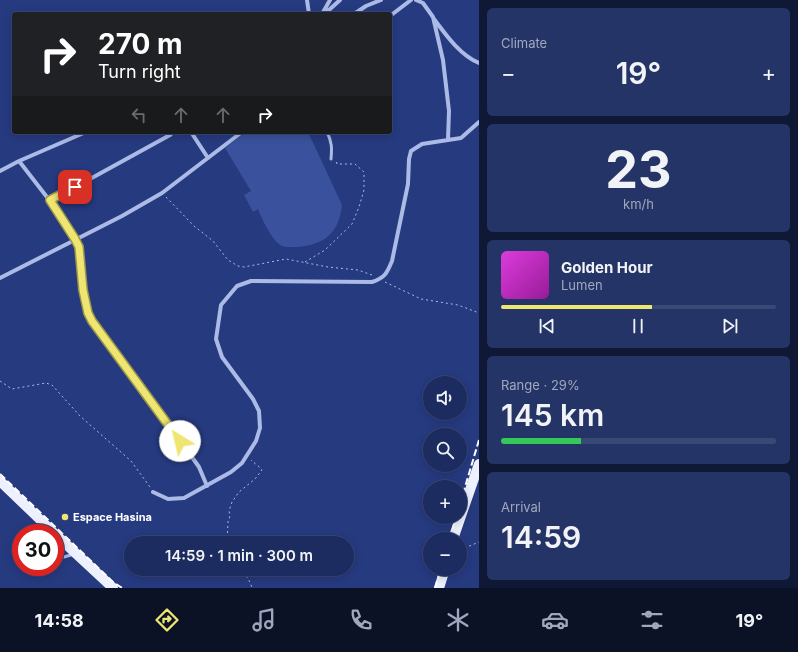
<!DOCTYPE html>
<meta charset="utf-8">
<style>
:root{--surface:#1c2c60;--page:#253466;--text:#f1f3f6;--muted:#a0a7bd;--line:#3a4875;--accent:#efe671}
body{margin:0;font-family:Inter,sans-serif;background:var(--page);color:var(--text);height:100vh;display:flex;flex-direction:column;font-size:15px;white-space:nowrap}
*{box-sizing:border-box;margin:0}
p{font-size:13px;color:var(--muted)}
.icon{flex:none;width:22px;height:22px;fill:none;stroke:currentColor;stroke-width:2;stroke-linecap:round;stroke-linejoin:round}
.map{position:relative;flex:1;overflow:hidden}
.panel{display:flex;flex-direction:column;gap:8px;padding:8px;background:#0f1835;width:319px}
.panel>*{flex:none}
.hud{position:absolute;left:12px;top:12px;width:380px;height:122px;border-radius:4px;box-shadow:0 2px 10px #0003,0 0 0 1px var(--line);background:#202124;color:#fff;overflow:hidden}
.controls{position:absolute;left:423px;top:376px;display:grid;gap:8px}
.controls a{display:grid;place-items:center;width:44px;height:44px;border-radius:50%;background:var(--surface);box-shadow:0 2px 10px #0003,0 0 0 1px var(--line);font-size:20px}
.speed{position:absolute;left:12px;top:524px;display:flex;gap:8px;font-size:20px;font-weight:700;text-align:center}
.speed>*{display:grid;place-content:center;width:52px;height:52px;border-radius:50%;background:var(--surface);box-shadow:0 2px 10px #0003,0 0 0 1px var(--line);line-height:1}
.speed .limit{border:6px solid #d22;background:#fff;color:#111}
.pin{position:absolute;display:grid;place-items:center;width:34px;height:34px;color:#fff;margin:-17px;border-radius:8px;box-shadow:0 2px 6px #0006}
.me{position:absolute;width:44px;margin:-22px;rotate:324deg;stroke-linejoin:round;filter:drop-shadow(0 0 3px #0008)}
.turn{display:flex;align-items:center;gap:14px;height:84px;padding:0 20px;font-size:18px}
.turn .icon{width:52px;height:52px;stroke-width:2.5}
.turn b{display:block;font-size:28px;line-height:34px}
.lanes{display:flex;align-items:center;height:38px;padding:0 20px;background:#0003;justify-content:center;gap:20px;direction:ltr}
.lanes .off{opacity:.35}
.big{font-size:30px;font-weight:600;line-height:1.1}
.panel .widget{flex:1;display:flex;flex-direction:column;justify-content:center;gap:6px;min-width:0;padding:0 14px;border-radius:6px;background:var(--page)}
.panel .dial{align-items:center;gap:0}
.dial b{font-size:52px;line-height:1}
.song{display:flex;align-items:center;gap:12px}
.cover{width:48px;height:48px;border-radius:6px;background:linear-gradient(135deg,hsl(300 70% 55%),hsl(300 70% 35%))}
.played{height:4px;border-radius:2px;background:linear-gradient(90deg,var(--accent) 55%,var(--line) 55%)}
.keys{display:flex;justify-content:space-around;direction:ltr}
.heat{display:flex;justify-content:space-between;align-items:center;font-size:22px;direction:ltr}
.charge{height:6px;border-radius:3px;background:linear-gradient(90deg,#34c759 29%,var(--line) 0)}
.trip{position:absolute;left:124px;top:536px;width:230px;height:40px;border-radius:20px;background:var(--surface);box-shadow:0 2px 10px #0003,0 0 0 1px var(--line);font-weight:600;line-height:40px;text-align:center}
.menu{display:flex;height:64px;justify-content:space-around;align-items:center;background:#0b1226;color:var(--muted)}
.menu .icon{width:28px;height:28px}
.menu .on{color:var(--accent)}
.menu b{font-size:18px;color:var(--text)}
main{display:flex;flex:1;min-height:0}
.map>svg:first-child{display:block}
.green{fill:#3a529d}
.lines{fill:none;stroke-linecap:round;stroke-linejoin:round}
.path{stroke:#acbae6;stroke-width:1;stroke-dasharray:2 3;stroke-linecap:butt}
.lane{stroke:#acbae6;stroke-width:3}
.street{stroke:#acbae6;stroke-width:4}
.primary{stroke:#edf0fd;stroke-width:10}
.rail{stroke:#fff;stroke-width:2;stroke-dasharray:7 3;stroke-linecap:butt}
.route-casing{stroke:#9b9649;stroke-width:10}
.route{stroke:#efe671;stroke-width:7}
.poi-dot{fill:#efe671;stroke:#263a80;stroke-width:1.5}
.labels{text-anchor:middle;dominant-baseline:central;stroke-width:4;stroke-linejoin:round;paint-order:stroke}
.poi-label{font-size:11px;font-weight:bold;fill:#fff;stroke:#263a80;text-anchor:start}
</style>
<main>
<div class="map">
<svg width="479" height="588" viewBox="0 0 479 588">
<rect width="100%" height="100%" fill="#263a80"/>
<path class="green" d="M246 132H308L342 205C339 233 324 245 297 247 291 247 283 248 279 244 271 238 262 219 258 209L253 212 244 195 251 191 225 148Z"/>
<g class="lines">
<path class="path" d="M166 197 194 226 213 241 228 260 238 266 244 267 286 259 328 267 358 270 372 275
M305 262 325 250 352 224 359 207 364 190V172L355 164H337L336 160
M385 282 421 299 458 305 479 313
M0 381 12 389 46 383 52 385 80 416 131 461 150 487
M227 543 228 522 230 516 229 511 232 502 239 492 255 479 262 470C259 466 254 463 251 460
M460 550 479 542
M239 569C245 574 250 580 252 588"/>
<path class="lane" d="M327 132C332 142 332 148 331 159
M55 549 64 557 74 554"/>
<path class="street" d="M307 0 309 14
M416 0 423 3 433 17 443 60 449 111 448 140 461 138 479 122
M322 14 330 0
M323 14 329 10 340 0
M354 14 366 6 381 0
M390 16 411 0
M434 19C446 35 460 55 479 63
M191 132 208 158
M19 161 50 201 170 135 173 132
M0 171 19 161 86 132
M50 201 75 239 79 247 83 290 88 313 92 321 189 453 199 467 207 486
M0 278 122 216 162 193 242 132
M153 492 168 499 184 498 231 472 242 463 256 441 260 428 259 411 253 399 222 357 216 339 221 305 237 286 251 281 372 282C385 278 387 273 392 261L408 184 409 159 411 151 422 144 448 140"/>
<path class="primary" d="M0 481 54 533
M55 534 113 588
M453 539 479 464
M439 588 445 569"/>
<path class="rail" d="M0 474 113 582 122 588
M460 504 479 440
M450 539 456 517
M435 588 441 569"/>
</g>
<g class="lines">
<g class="route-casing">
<path id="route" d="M75 187 50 200 75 239 79 247 83 290 88 313 92 321 180 441"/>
</g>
<use href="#route" class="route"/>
</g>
<circle class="poi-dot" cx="65" cy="517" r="4"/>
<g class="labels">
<g class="poi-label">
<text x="73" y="517">Espace Hasina</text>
</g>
</g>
</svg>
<div class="controls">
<a><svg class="icon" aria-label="sound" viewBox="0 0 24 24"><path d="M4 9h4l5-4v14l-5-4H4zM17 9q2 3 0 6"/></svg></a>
<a><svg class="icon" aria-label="search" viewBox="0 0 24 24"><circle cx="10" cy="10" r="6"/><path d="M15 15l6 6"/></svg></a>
<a>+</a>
<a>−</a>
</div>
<div class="speed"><div class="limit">30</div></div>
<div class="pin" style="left:75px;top:187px;background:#d93025"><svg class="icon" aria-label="arrive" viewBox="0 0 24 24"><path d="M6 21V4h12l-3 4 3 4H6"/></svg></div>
<svg class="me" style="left:180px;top:441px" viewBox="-20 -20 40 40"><circle r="19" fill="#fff"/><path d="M0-13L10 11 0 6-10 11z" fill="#efe671"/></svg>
<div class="trip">14:59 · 1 min · 300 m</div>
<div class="hud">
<div class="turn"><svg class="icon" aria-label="right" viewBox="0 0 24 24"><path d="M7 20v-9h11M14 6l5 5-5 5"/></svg><div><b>270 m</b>Turn right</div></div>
<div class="lanes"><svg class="icon off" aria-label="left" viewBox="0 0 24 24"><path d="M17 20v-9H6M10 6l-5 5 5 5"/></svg><svg class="icon off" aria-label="ahead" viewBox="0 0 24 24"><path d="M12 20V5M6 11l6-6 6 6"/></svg><svg class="icon off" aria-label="ahead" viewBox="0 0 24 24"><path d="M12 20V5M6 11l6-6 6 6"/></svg><svg class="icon" aria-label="right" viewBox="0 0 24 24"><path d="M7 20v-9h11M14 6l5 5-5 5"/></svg></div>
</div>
</div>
<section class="panel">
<div class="widget"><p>Climate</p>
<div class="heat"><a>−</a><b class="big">19°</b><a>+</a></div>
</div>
<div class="widget dial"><b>23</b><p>km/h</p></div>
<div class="widget">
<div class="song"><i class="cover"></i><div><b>Golden Hour</b><p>Lumen</p></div></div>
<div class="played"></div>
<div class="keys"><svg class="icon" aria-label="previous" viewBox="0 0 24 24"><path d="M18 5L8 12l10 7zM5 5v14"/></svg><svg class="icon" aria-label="pause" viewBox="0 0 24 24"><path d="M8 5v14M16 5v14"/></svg><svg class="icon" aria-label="next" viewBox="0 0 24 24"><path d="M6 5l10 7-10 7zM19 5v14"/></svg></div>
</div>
<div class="widget"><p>Range · 29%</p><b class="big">145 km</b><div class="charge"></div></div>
<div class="widget"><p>Arrival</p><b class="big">14:59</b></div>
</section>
</main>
<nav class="menu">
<b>14:58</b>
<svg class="icon on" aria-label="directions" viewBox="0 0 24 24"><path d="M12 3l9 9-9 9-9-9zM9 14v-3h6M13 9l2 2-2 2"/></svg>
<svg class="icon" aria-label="music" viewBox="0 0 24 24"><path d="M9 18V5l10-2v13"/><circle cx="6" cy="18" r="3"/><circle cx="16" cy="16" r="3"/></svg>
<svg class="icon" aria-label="phone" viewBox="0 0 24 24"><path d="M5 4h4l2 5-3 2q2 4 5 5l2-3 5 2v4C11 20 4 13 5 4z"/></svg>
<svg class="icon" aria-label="climate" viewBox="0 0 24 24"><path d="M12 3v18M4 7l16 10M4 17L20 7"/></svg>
<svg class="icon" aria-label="car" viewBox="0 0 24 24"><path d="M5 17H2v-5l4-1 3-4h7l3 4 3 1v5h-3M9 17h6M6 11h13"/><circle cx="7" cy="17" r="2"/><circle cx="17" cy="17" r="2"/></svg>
<svg class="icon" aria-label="filters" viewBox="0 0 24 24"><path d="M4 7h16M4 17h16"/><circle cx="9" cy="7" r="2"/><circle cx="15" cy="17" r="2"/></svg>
<b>19°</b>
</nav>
